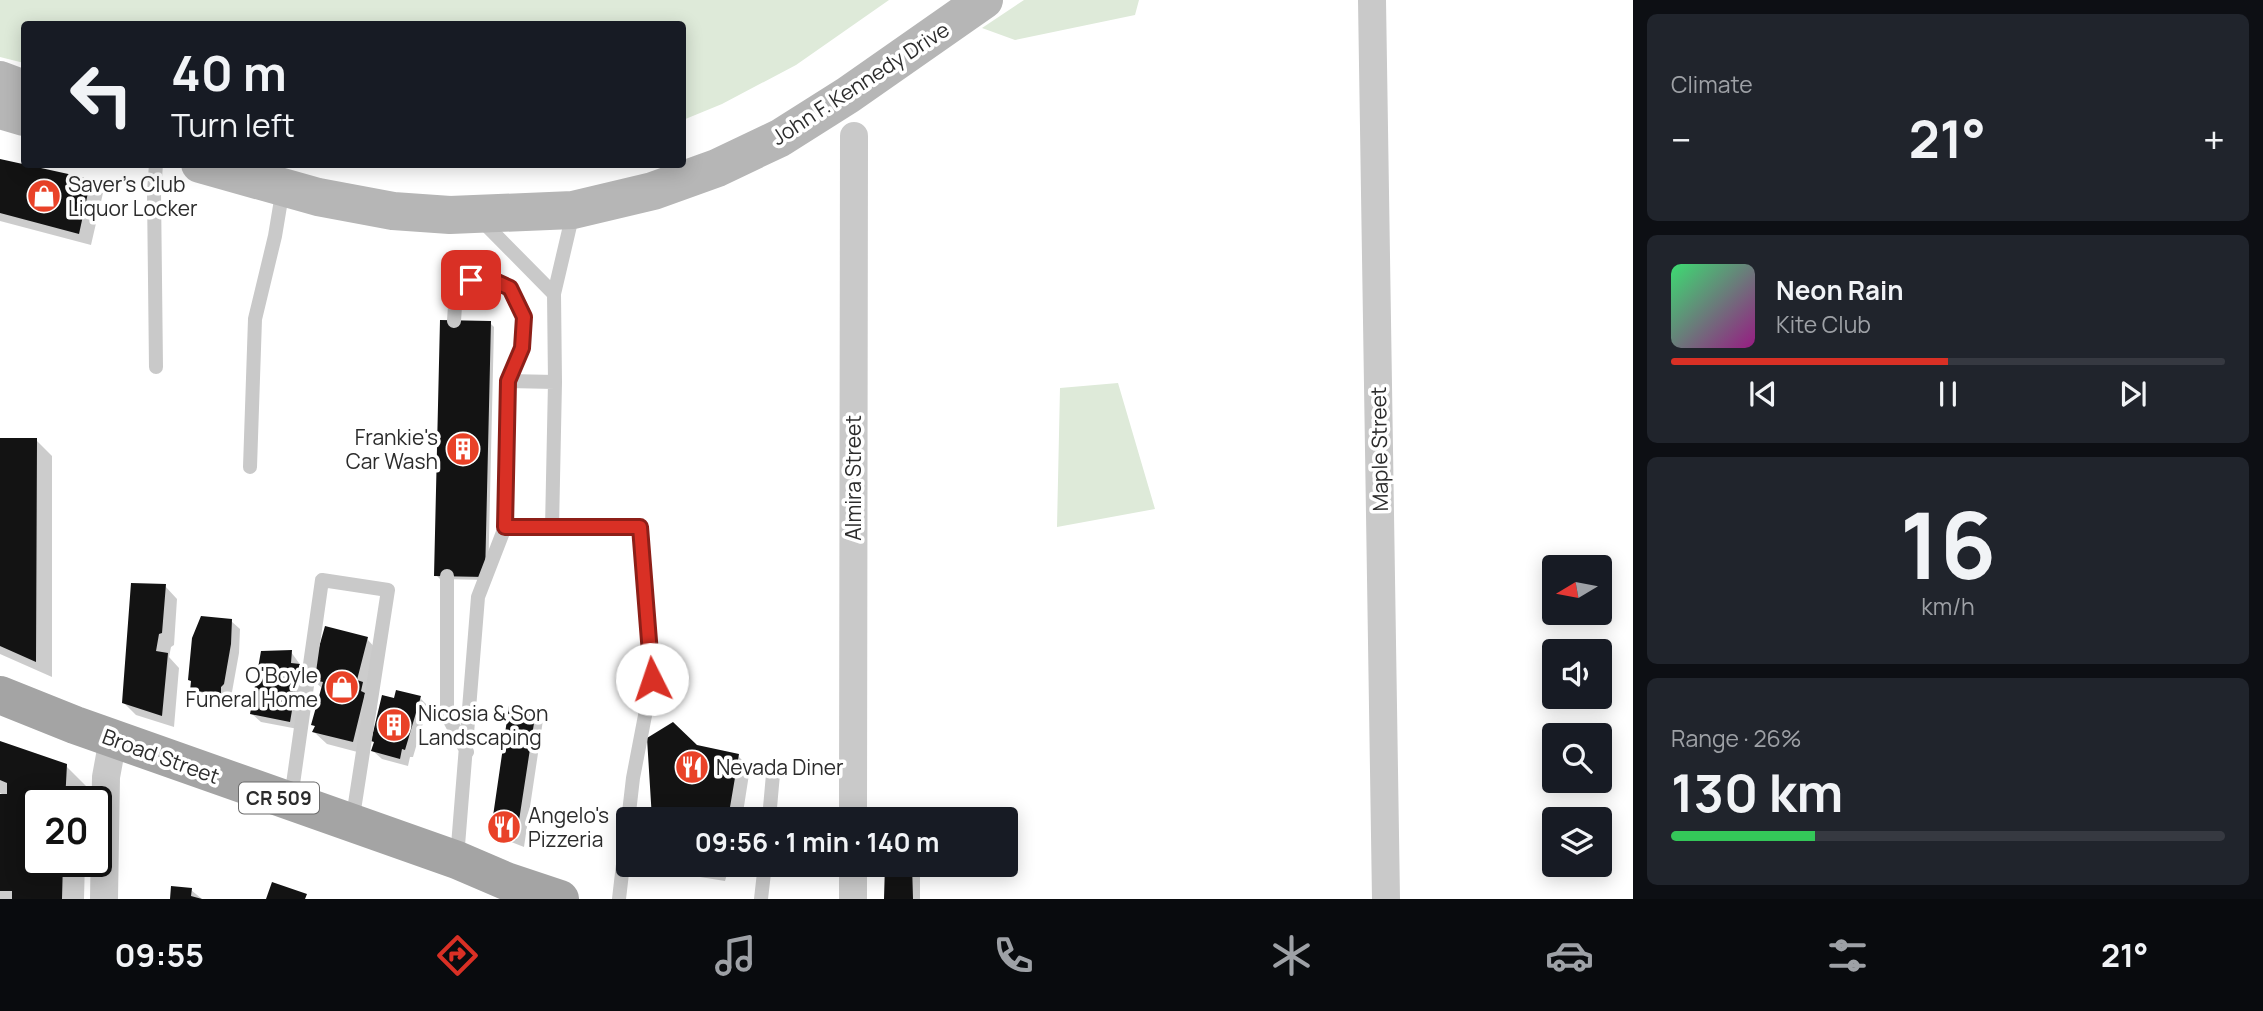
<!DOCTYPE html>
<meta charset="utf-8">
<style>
:root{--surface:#171b24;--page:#20242c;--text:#f1f3f6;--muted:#9ea1a6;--line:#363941;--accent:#d93025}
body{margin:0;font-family:Manrope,sans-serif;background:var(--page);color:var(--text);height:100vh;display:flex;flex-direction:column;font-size:26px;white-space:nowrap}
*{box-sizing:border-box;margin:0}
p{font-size:23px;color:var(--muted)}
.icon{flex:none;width:38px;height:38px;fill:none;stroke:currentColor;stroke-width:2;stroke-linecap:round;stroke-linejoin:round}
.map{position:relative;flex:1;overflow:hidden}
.details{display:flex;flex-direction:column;gap:14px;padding:14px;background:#0d0f14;width:630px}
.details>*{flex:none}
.guide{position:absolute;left:21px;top:21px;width:665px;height:147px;border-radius:7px;box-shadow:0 4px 18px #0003;background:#171b24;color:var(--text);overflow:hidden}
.needle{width:46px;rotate:260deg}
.buttons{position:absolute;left:1542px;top:555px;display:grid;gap:14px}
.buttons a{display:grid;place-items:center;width:70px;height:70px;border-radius:7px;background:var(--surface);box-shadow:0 4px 18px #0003;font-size:35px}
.speed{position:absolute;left:21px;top:786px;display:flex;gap:14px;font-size:35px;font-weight:700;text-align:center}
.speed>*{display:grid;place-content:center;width:91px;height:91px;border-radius:50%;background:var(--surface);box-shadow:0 4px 18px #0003;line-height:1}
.speed .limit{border:4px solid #111;border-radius:10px;background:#fff;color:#111}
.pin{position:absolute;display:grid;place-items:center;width:60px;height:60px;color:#fff;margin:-30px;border-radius:14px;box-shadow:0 4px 10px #0006}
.me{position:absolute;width:77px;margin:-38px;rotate:356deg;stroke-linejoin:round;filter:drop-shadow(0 0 5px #0008)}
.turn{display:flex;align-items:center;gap:24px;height:147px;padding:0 35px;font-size:32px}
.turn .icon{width:91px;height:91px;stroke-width:2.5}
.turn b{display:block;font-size:49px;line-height:60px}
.big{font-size:52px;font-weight:700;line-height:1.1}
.details .widget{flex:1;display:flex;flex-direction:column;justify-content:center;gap:10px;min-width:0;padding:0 24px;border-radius:10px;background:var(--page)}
.details .dial{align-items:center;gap:0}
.dial b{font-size:91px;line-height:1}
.song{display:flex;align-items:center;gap:21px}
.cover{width:84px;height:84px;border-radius:10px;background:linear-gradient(135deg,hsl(140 70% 55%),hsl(310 70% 35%))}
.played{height:7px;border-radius:4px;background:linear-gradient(90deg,var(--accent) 50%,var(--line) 50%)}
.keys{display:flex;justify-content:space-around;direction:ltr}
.heat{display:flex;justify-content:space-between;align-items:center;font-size:38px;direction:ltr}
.charge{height:10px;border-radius:5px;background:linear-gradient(90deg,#34c759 26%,var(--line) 0)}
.trip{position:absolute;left:616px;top:807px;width:402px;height:70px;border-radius:7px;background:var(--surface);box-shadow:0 4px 18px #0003;font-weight:700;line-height:70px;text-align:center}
.dock{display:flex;height:112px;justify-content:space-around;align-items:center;background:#090b0e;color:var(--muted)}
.dock .icon{width:49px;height:49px}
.dock .active{color:var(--accent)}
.dock b{font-size:32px;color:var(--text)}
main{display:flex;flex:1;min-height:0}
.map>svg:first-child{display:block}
.green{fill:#deead9}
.shadow{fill:#0003}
.building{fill:#131313}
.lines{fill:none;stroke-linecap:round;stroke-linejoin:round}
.service{stroke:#c9c9c9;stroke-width:14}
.minor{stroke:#c9c9c9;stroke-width:28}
.secondary{stroke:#b6b6b6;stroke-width:38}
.primary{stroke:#a4a4a4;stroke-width:38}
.route-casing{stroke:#8d1f18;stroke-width:18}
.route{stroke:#d93025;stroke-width:12}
.labels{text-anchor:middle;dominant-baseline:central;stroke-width:7;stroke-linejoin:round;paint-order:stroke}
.shield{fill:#fff;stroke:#6b6b6b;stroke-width:2}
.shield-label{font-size:19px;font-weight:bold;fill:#2c2c2c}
.street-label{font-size:21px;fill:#2c2c2c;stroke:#fff}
.poi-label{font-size:21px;fill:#2c2c2c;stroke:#fff;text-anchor:start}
</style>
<main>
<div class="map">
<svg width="1633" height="899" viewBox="0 0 1633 899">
<rect width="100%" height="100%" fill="#fff"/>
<path class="green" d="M0 0H889L796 65 722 104 683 120 682 24H24V63L0 57Z
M1024 0H1139L1135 15 1015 40 982 28Z
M1118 383 1155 509 1057 527 1060 388Z"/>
<path class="shadow" d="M0 160 90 181 103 193 91 245 0 221Z
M490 323 494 327 488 580 440 579 436 575Z
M0 440H36L52 456V677L0 654Z
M165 586 177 599 174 645 171 647 169 657 179 668 174 727 136 715 123 702Z
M231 621 240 629 239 653 232 692 228 696V700L200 699 192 691Z
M367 639 379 652 373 704 377 707 365 754 327 744 314 732 316 728 313 724 323 689 312 679Z
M291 652 307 674 298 729 261 722 252 714Z
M420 698 428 706 413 757H410L408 766 382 759 373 751Z
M535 711 543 720 524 847 501 838 492 830Z
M0 743 66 766 88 788 87 802H37V861H85L84 899H0V796L4 795 0 793Z
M696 746 738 756 750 768 742 819H654Z
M662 864H730L725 881 669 872Z
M911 865 920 874V899H886Z
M191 890 202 899H172Z"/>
<path class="building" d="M0 159 91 179 79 234 0 213Z
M440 320 491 321 485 577 434 576Z
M0 438H37L36 662 0 646Z
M131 583 166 584 162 633 159 634 156 651 168 653 162 716 122 703Z
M201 616 232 619 231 644 224 684 221 687V693L190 691 191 681 188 680 192 638Z
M325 626 368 637 357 680 363 682 361 691 365 693 353 742 312 732 315 726 311 725 323 682 310 679Z
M292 650 291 663 300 664 290 722 250 714 261 651Z
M396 690 421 696 405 750 402 749 400 759 371 751 374 742 371 741 382 695 394 698Z
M509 706 536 710 516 840 491 830Z
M673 722 697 745 739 754 728 819H652L647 738Z
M0 741 67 764 65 802H37V861H63L62 899H12V891H0V794H7V783L0 780Z
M691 864H714L713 870Z
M885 864H912L913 899H884Z
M272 882 307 894 305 899H266Z
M171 886 192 888 191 896 202 899H170Z"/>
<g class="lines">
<path class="service" d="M156 164 154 192 156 367
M481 220 554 294
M454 321 456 291C479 274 485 277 510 288L524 317 522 348 508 381 505 527 478 597 457 858
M508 381 555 382
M250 467 255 319 275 236 283 188
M505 527H640L652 679 633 778 619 899
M552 528 555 382 554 294 573 213
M447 576V715L467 752
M291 798 322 580 388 590 352 823
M769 819 773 774
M761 899 765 864"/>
<path class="minor" d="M1372 0 1386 899
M853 819 854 136
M104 899 106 777 113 739
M853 899V864"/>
<path class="secondary" d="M0 80 24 89
M0 110 24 117
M200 164 318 197 393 211 450 215 573 210 653 191 717 168 780 138 848 95 984 0"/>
<path class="primary" d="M0 695 75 725 457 860 506 881 560 899"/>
</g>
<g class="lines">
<g class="route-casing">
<path id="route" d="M471 280 486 277 510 288 524 317 522 348 508 381 505 527H640L652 679"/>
</g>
<use href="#route" class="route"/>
</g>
<defs>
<g id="shop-disc" transform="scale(1.75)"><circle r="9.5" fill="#e94228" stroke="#fff"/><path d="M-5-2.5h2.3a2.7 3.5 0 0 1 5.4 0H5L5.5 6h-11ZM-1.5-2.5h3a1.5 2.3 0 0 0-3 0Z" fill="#fff"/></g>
<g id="building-disc" transform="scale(1.75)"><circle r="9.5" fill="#e94228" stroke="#fff"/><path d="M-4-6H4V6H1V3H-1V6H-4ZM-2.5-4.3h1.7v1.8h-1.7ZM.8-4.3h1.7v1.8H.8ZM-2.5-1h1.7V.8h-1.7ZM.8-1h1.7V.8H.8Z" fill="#fff"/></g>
<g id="restaurant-disc" transform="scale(1.75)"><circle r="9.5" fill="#e94228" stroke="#fff"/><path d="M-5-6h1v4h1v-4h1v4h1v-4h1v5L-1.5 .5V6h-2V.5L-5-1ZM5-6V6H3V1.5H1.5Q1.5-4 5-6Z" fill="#fff"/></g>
</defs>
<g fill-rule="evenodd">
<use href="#shop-disc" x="44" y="196"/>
<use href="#building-disc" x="463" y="449"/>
<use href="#shop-disc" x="342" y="687"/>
<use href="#building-disc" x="394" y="725"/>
<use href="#restaurant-disc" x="692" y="767"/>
<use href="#restaurant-disc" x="504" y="827"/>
</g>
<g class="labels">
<rect class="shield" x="239" y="782.5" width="80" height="31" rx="5"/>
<g class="shield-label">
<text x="279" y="798">CR 509</text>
</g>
<g class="street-label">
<text transform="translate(860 83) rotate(-33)">John F. Kennedy Drive</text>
<text transform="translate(1379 449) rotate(-91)">Maple Street</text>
<text transform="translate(853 478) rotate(-90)">Almira Street</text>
<text transform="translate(161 756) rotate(20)">Broad Street</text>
</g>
<g class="poi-label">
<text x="68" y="184">Saver's Club<tspan x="68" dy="24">Liquor Locker</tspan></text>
<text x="438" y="437" text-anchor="end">Frankie's<tspan x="438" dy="24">Car Wash</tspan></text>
<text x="318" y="675" text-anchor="end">O'Boyle<tspan x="318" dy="24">Funeral Home</tspan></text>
<text x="418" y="713">Nicosia &amp; Son<tspan x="418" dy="24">Landscaping</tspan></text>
<text x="716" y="767">Nevada Diner</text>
<text x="528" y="815">Angelo's<tspan x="528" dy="24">Pizzeria</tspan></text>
</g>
</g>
</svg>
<div class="buttons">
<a><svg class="needle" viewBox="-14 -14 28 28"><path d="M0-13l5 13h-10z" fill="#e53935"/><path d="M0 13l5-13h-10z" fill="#9ea1a6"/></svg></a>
<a><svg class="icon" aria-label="sound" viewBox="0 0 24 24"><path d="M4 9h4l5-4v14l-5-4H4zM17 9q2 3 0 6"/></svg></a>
<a><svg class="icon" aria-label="search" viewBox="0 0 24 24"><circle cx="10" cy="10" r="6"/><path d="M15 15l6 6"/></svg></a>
<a><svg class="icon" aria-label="layers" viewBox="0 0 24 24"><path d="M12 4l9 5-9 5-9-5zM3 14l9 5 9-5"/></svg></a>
</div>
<div class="speed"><div class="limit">20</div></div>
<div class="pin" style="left:471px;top:280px;background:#d93025"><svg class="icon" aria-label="arrive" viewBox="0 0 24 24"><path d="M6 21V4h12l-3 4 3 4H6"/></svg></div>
<svg class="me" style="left:652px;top:679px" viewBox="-20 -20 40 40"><circle r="19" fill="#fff"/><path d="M0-13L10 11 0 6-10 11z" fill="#d93025"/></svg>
<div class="trip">09:56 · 1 min · 140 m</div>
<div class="guide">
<div class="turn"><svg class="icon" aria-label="left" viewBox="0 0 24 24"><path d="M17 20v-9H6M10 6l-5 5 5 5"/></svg><div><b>40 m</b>Turn left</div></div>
</div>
</div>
<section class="details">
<div class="widget"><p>Climate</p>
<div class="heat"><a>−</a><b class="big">21°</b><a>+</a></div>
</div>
<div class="widget">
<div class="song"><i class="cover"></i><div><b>Neon Rain</b><p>Kite Club</p></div></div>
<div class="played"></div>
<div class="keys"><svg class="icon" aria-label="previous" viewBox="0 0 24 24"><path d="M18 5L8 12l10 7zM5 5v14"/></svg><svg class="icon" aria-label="pause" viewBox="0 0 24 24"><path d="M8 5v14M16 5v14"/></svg><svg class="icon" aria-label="next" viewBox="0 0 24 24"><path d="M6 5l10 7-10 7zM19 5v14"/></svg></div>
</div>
<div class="widget dial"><b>16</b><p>km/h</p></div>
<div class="widget"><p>Range · 26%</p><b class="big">130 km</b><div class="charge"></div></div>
</section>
</main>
<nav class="dock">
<b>09:55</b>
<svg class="icon active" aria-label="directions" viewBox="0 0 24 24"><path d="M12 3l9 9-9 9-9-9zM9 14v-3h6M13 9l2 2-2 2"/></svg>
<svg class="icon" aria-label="music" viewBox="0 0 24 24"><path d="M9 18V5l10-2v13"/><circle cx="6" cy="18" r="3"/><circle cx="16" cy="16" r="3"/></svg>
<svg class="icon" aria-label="phone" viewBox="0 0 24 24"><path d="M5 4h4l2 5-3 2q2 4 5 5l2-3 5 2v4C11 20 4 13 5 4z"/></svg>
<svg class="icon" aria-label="climate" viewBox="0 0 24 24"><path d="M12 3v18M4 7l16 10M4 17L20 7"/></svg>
<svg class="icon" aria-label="car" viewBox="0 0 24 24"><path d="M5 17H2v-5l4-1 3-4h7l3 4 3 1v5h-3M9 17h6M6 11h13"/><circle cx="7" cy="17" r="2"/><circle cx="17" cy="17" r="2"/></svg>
<svg class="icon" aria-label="filters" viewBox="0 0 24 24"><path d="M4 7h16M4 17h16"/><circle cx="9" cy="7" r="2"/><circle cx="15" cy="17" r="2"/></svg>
<b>21°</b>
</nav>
